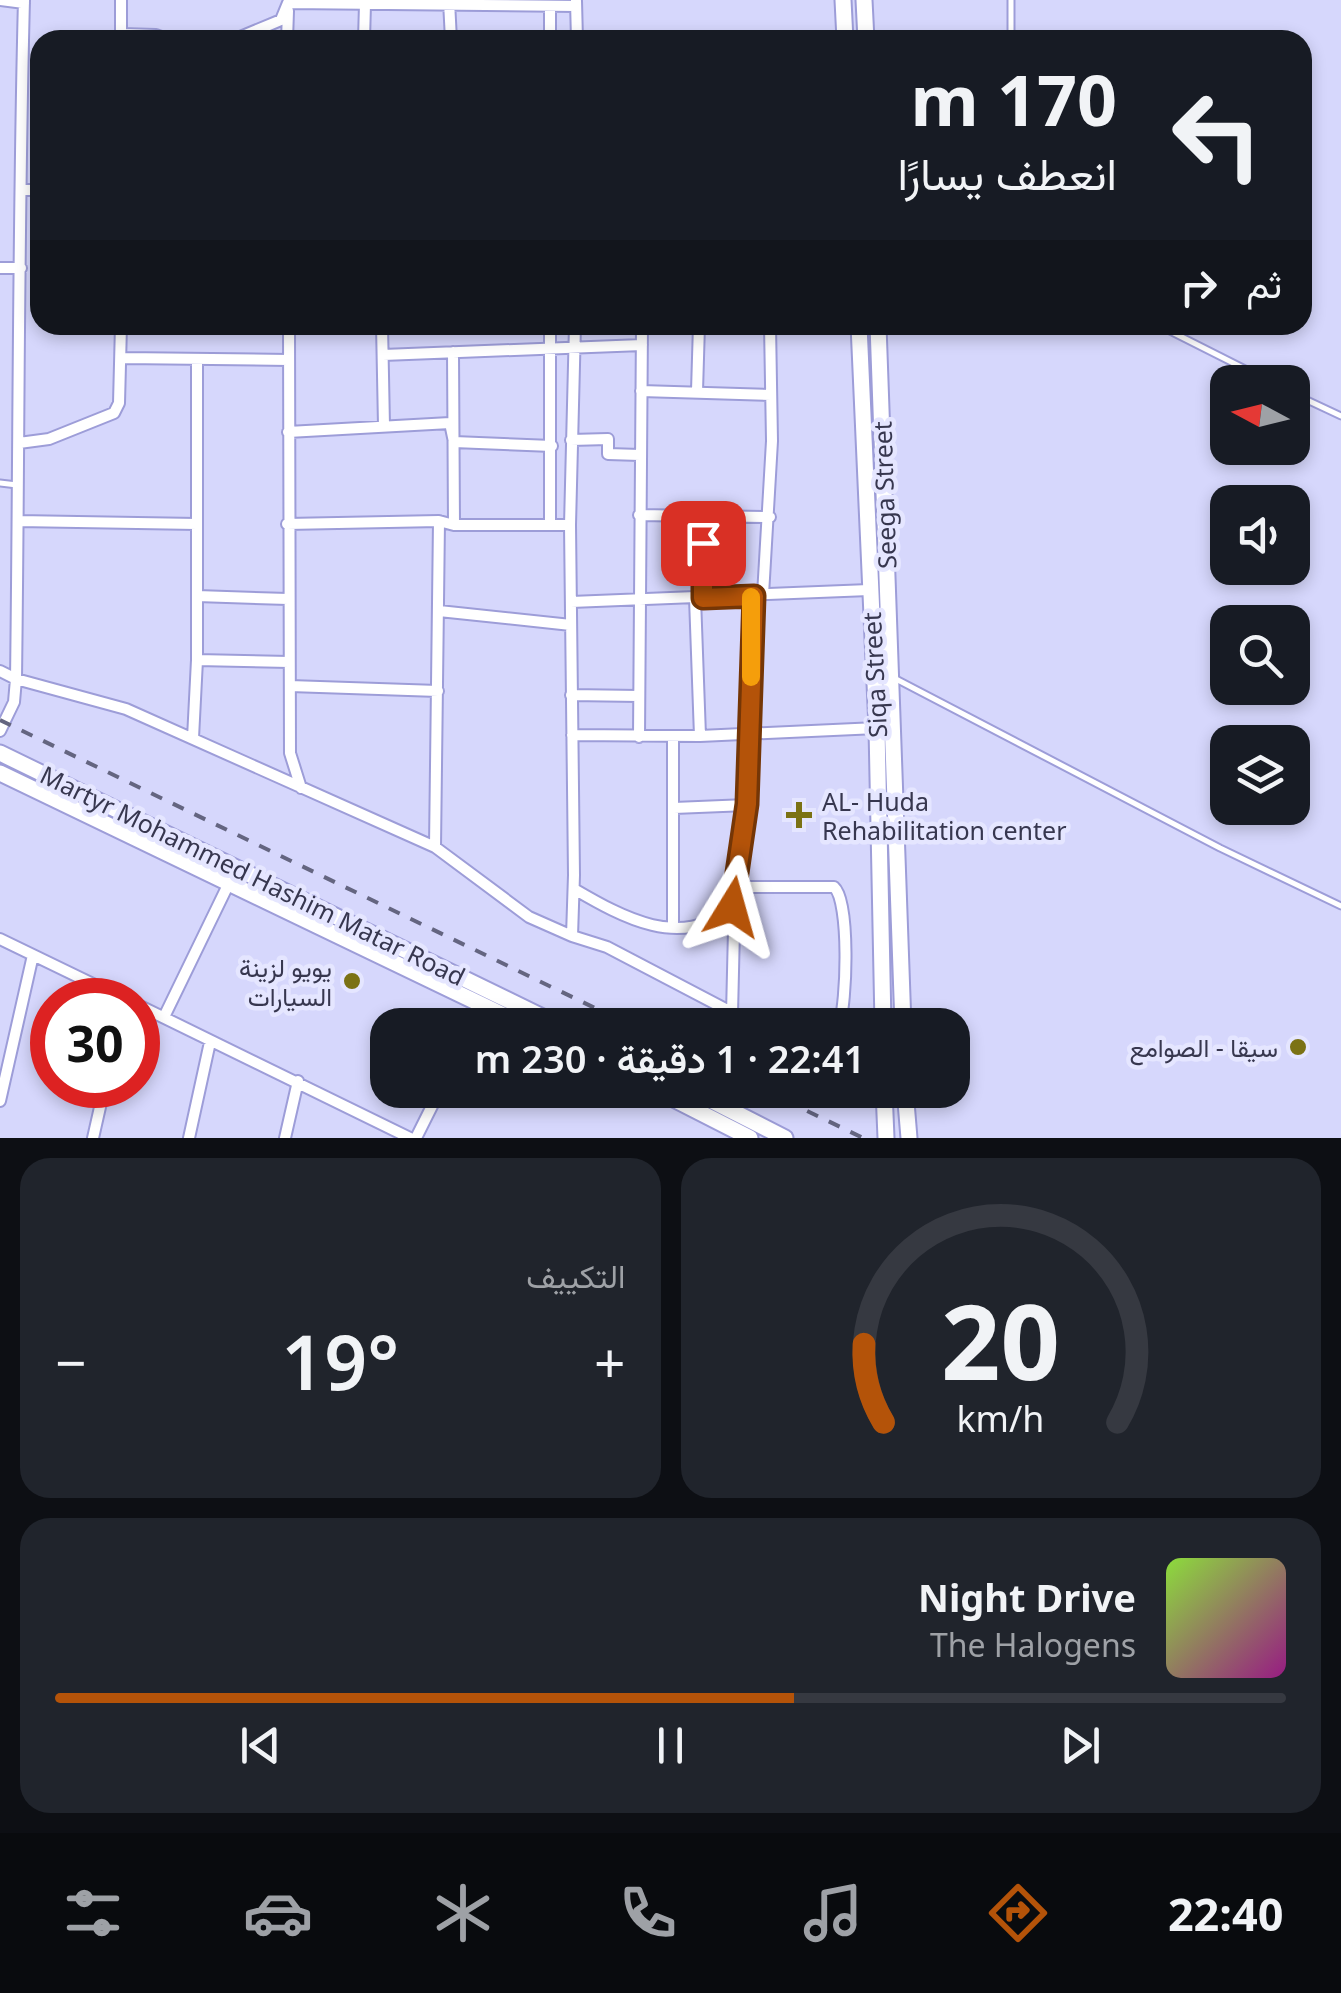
<!DOCTYPE html>
<html lang="ar">
<meta charset="utf-8">
<style>
:root{--surface:#171b24;--page:#20242c;--text:#f1f3f6;--muted:#9ea1a6;--line:#363941;--accent:#b45309}
body{margin:0;font-family:"Noto Sans",Vazirmatn,sans-serif;background:var(--page);color:var(--text);direction:rtl;height:100vh;display:flex;flex-direction:column;font-size:38px;white-space:nowrap}
*{box-sizing:border-box;margin:0}
p{font-size:32px;color:var(--muted)}
.icon{flex:none;width:55px;height:55px;fill:none;stroke:currentColor;stroke-width:2;stroke-linecap:round;stroke-linejoin:round}
.map{position:relative;height:1138px;overflow:hidden;direction:ltr}
.side{display:flex;flex-direction:column;gap:20px;padding:20px;background:#0d0f14;flex:1}
.side>*{flex:none}
.hud{position:absolute;left:30px;top:30px;width:1282px;height:305px;border-radius:30px;box-shadow:0 5px 15px #0003;direction:rtl;background:#171b24;color:var(--text);overflow:hidden}
.needle{width:65px;rotate:277deg}
.tools{position:absolute;left:1210px;top:365px;display:grid;gap:20px}
.tools a{display:grid;place-items:center;width:100px;height:100px;border-radius:20px;background:var(--surface);box-shadow:0 5px 15px #0003;font-size:50px}
.speed{position:absolute;left:30px;top:978px;display:flex;gap:20px;font-size:50px;font-weight:700;text-align:center}
.speed>*{display:grid;place-content:center;width:130px;height:130px;border-radius:50%;background:var(--surface);box-shadow:0 5px 15px #0003;line-height:1}
.speed .limit{border:15px solid #d22;background:#fff;color:#111}
.pin{position:absolute;display:grid;place-items:center;width:85px;height:85px;color:#fff;margin:-42px;border-radius:20px;box-shadow:0 5px 15px #0006}
.me{position:absolute;width:110px;margin:-55px;rotate:8deg;stroke-linejoin:round;filter:drop-shadow(0 0 8px #0008)}
.turn{display:flex;align-items:center;gap:35px;height:210px;padding:0 30px;font-size:45px}
.turn .icon{width:130px;height:130px;stroke-width:2.5}
.turn b{display:block;font-size:70px;line-height:85px}
.then{display:flex;align-items:center;height:95px;padding:0 30px;background:#0003;gap:20px;font-size:38px}
.big{font-size:75px;font-weight:600;line-height:1.1}
.side .card{flex:1;display:flex;flex-direction:column;justify-content:center;gap:15px;min-width:0;padding:0 35px;border-radius:30px;background:var(--page)}
.side .dial{align-items:center;gap:0}
.dial svg{height:260px;overflow:visible;fill:none;stroke:var(--line);stroke-width:7;stroke-linecap:round;text-anchor:middle}
.dial text{fill:var(--text);stroke:none}
.song{display:flex;align-items:center;gap:30px}
.cover{width:120px;height:120px;border-radius:15px;background:linear-gradient(135deg,hsl(90 70% 55%),hsl(310 70% 35%))}
.played{height:10px;border-radius:5px;background:linear-gradient(90deg,var(--accent) 60%,var(--line) 60%)}
.keys{display:flex;justify-content:space-around;direction:ltr}
.heat{display:flex;justify-content:space-between;align-items:center;font-size:55px;direction:ltr}
.side .tiles{flex:1;display:grid;gap:20px;grid-template-columns:1fr 1fr}
.card:last-child{grid-column:span 2}
.trip{position:absolute;left:370px;top:1008px;width:600px;height:100px;border-radius:30px;background:var(--surface);box-shadow:0 5px 15px #0003;font-weight:600;line-height:100px;text-align:center;direction:rtl}
.tabs{display:flex;height:160px;justify-content:space-around;align-items:center;background:#090b0e;color:var(--muted)}
.tabs .icon{width:70px;height:70px}
.tabs .active{color:var(--accent)}
.tabs b{font-size:45px;color:var(--text)}
.map>svg:first-child{display:block}
.lines{fill:none;stroke-linecap:round;stroke-linejoin:round}
.lane-casing{stroke:#9d9dd8;stroke-width:9}
.street-casing{stroke:#9d9dd8;stroke-width:14}
.primary-casing{stroke:#9d9dd8;stroke-width:19}
.lane{stroke:#fff;stroke-width:5}
.street{stroke:#fff;stroke-width:10}
.primary{stroke:#fff;stroke-width:15}
.rail{stroke:#646580;stroke-width:4;stroke-dasharray:12 12;stroke-linecap:butt}
.route-casing{stroke:#753606;stroke-width:25}
.route{stroke:#b45309;stroke-width:18}
.slow{stroke:#f59e0b;stroke-width:18}
.poi-dot{fill:#7b7214;stroke:#e5e6ff;stroke-width:4}
.labels{text-anchor:middle;dominant-baseline:central;stroke-width:9;stroke-linejoin:round;paint-order:stroke}
.street-label{font-size:25px;fill:#37374f;stroke:#e5e6ff}
.poi-label{font-size:25px;fill:#37374f;stroke:#e5e6ff;text-anchor:end}
</style>
<div class="map">
<svg width="1341" height="1138" viewBox="0 0 1341 1138">
<rect width="100%" height="100%" fill="#d6d7fc"/>
<g class="lines">
<g class="lane-casing">
<path id="lane" d="M1011 0V40
M1158 325 1271 382
M1292 393 1341 416
M0 483 17 485
M894 678 1220 848 1341 906"/>
</g>
<g class="street-casing">
<path id="street" d="M0 0 24 3
M449 1 451 40
M576 1 577 40
M121 34 156 35 170 40
M121 39V0
M233 40 281 20 288 3 576 6
M287 40 288 11
M364 40 365 4
M550 40V6
M21 190H40
M0 268H21
M289 325 290 753 301 788
M382 325 384 426
M550 325V525
M575 325 570 525 574 875 572 936 607 947 756 1025
M453 352 454 525
M383 355 642 345
M123 358 289 360
M641 391 771 395
M697 391 699 325
M288 432 450 423 454 442 552 446
M571 440 608 439V454L640 455
M19 443 49 439 114 413 119 403 121 325
M639 515 770 517
M703 516V598
M18 521 197 524
M287 524 439 521 454 525H570
M763 595 772 441 770 325
M197 596 288 599
M695 598 700 736
M571 602 869 590
M439 611 571 625
M197 660 289 662
M0 671 16 679 126 709 435 847 529 917 572 936
M290 686 438 691
M571 695 639 696
M0 731 14 702 16 679C19 453 18 226 24 0
M572 735 700 736 877 728
M639 737 642 325
M193 738 197 660V359
M674 808 747 805
M435 847 439 521
M574 889C622 917 682 951 732 907L735 887H834C850 901 847 1003 839 1025
M673 928V736
M0 939 126 1000
M138 1005 410 1138
M732 1014 735 887 747 805 754 597
M164 1017 229 883
M472 1025 483 1004
M0 1101 33 955
M93 1138 105 1085
M189 1138 210 1042
M285 1138 298 1081
M416 1138 440 1090"/>
</g>
<g class="primary-casing">
<path id="primary" d="M843 0 845 40
M864 0 866 40
M859 325 877 728 883 1025
M878 325 903 1025
M0 753 559 1025
M0 773 524 1025
M656 1090 750 1138
M691 1090 785 1138
M884 1090 886 1138
M905 1090 909 1138"/>
</g>
<use href="#lane" class="lane"/>
<use href="#street" class="street"/>
<use href="#primary" class="primary"/>
<path class="rail" d="M0 720 630 1025
M764 1090 863 1138"/>
</g>
<g class="lines">
<g class="route-casing">
<path id="route" d="M703 543V598L754 596 747 804 732 907"/>
</g>
<use href="#route" class="route"/>
<path class="slow" d="M751 597V677"/>
</g>
<g class="poi-dot">
<path d="M794 800h10v10h10v10h-10v10h-10v-10h-10v-10h10z"/>
<circle cx="352" cy="981" r="10"/>
<circle cx="1298" cy="1047" r="10"/>
</g>
<g class="labels">
<g class="street-label">
<text transform="translate(884 495) rotate(-92)">Seega Street</text>
<text transform="translate(874 675) rotate(-93)">Siqa Street</text>
<text transform="translate(253 875) rotate(26)">Martyr Mohammed Hashim Matar Road</text>
</g>
<g class="poi-label">
<text x="822" y="801" text-anchor="start">AL- Huda<tspan x="822" dy="29">Rehabilitation center</tspan></text>
<text x="332" y="967">يويو لزينة<tspan x="332" dy="29">السيارات</tspan></text>
<text x="1278" y="1047">سيقا - الصوامع</text>
</g>
</g>
</svg>
<div class="tools">
<a><svg class="needle" viewBox="-14 -14 28 28"><path d="M0-13l5 13h-10z" fill="#e53935"/><path d="M0 13l5-13h-10z" fill="#9ea1a6"/></svg></a>
<a><svg class="icon" aria-label="sound" viewBox="0 0 24 24"><path d="M4 9h4l5-4v14l-5-4H4zM17 9q2 3 0 6"/></svg></a>
<a><svg class="icon" aria-label="search" viewBox="0 0 24 24"><circle cx="10" cy="10" r="6"/><path d="M15 15l6 6"/></svg></a>
<a><svg class="icon" aria-label="layers" viewBox="0 0 24 24"><path d="M12 4l9 5-9 5-9-5zM3 14l9 5 9-5"/></svg></a>
</div>
<div class="speed"><div class="limit">30</div></div>
<div class="pin" style="left:703px;top:543px;background:#d93025"><svg class="icon" aria-label="arrive" viewBox="0 0 24 24"><path d="M6 21V4h12l-3 4 3 4H6"/></svg></div>
<svg class="me" style="left:732px;top:907px" viewBox="-20 -20 40 40"><path d="M0-17L14 15 0 8-14 15z" fill="#b45309" stroke="#fff" stroke-width="4"/></svg>
<div class="trip">22:41 · 1 دقيقة · 230 m</div>
<div class="hud">
<div class="turn"><svg class="icon" aria-label="left" viewBox="0 0 24 24"><path d="M17 20v-9H6M10 6l-5 5 5 5"/></svg><div><b>170 m</b>انعطف يسارًا</div></div>
<div class="then">ثم<svg class="icon" aria-label="right" viewBox="0 0 24 24"><path d="M7 20v-9h11M14 6l5 5-5 5"/></svg></div>
</div>
</div>
<section class="side">
<div class="tiles">
<div class="card dial"><svg viewBox="0 0 100 80">
<path d="M14 69A42 42 0 1 1 86 69"/>
<path d="M14 69A42 42 0 0 1 8 45" stroke="#b45309"/>
<text x="50" y="56" font-size="32" font-weight="700">20</text>
<text x="50" y="72" font-size="11">km/h</text>
</svg></div>
<div class="card"><p>التكييف</p>
<div class="heat"><a>−</a><b class="big">19°</b><a>+</a></div>
</div>
<div class="card">
<div class="song"><i class="cover"></i><div><b>Night Drive</b><p>The Halogens</p></div></div>
<div class="played"></div>
<div class="keys"><svg class="icon" aria-label="previous" viewBox="0 0 24 24"><path d="M18 5L8 12l10 7zM5 5v14"/></svg><svg class="icon" aria-label="pause" viewBox="0 0 24 24"><path d="M8 5v14M16 5v14"/></svg><svg class="icon" aria-label="next" viewBox="0 0 24 24"><path d="M6 5l10 7-10 7zM19 5v14"/></svg></div>
</div>
</div>
</section>
<nav class="tabs">
<b>22:40</b>
<svg class="icon active" aria-label="directions" viewBox="0 0 24 24"><path d="M12 3l9 9-9 9-9-9zM9 14v-3h6M13 9l2 2-2 2"/></svg>
<svg class="icon" aria-label="music" viewBox="0 0 24 24"><path d="M9 18V5l10-2v13"/><circle cx="6" cy="18" r="3"/><circle cx="16" cy="16" r="3"/></svg>
<svg class="icon" aria-label="phone" viewBox="0 0 24 24"><path d="M5 4h4l2 5-3 2q2 4 5 5l2-3 5 2v4C11 20 4 13 5 4z"/></svg>
<svg class="icon" aria-label="climate" viewBox="0 0 24 24"><path d="M12 3v18M4 7l16 10M4 17L20 7"/></svg>
<svg class="icon" aria-label="car" viewBox="0 0 24 24"><path d="M5 17H2v-5l4-1 3-4h7l3 4 3 1v5h-3M9 17h6M6 11h13"/><circle cx="7" cy="17" r="2"/><circle cx="17" cy="17" r="2"/></svg>
<svg class="icon" aria-label="filters" viewBox="0 0 24 24"><path d="M4 7h16M4 17h16"/><circle cx="9" cy="7" r="2"/><circle cx="15" cy="17" r="2"/></svg>
</nav>
